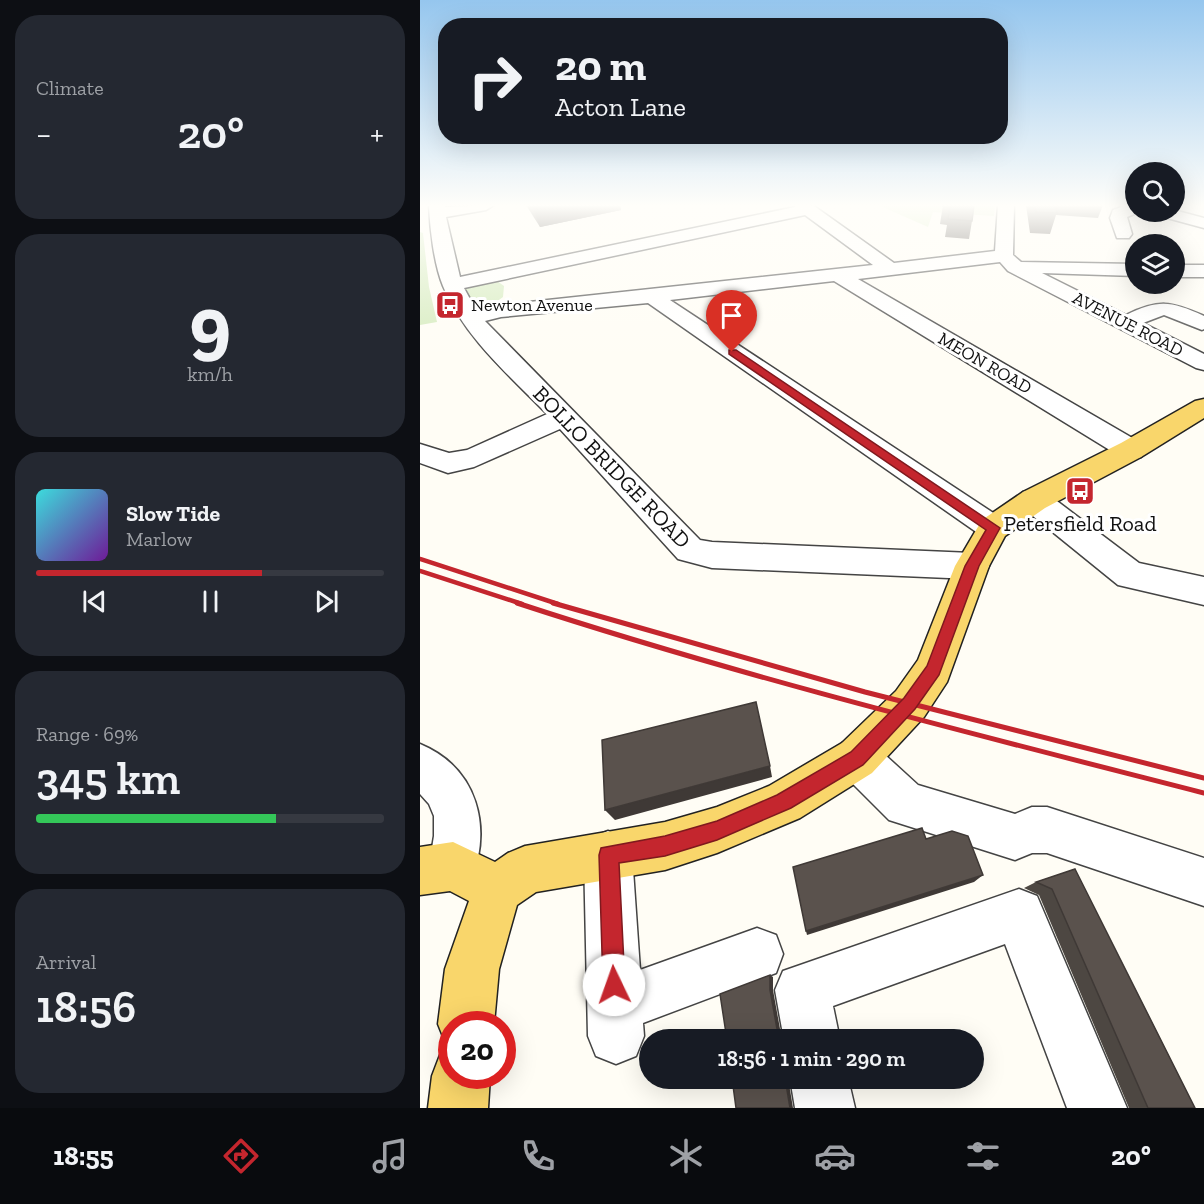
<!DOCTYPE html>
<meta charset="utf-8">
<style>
:root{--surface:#171b24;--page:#242831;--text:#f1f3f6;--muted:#9ea1a6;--line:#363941;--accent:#c4262e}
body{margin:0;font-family:"Zilla Slab",serif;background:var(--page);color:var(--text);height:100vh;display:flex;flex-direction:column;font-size:22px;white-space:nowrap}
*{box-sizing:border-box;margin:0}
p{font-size:20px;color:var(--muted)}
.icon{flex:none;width:33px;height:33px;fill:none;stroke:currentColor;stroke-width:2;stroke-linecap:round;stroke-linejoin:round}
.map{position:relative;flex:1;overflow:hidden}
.panel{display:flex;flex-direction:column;gap:15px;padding:15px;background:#0d0f14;width:420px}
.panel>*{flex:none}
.hud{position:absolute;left:18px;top:18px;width:570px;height:126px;border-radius:24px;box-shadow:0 6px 24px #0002;background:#171b24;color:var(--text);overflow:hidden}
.controls{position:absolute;left:705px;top:162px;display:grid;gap:12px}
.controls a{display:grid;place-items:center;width:60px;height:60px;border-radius:50%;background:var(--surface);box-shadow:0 6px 24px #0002;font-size:30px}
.speed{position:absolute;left:18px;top:1011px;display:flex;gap:12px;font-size:30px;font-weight:700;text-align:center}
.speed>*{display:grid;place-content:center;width:78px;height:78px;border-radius:50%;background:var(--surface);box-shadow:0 6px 24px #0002;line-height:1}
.speed .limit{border:9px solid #d22;background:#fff;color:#111}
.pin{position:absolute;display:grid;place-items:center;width:51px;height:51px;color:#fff;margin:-62px -26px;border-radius:50% 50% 50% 0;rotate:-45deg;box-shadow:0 0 6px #0007}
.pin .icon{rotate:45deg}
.me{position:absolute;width:66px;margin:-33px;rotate:357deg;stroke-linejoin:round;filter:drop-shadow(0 0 4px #0008)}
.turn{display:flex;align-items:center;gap:21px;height:126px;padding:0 18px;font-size:27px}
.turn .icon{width:78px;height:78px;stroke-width:2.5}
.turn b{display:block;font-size:42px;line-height:51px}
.big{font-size:45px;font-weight:600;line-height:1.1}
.panel .widget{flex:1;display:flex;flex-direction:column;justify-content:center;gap:9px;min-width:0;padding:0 21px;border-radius:24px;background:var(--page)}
.panel .dial{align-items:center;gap:0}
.dial b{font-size:78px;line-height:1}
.song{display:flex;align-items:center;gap:18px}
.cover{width:72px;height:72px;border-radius:9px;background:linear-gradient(135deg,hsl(180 70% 55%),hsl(280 70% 35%))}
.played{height:6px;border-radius:3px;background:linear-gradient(90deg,var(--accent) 65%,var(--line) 65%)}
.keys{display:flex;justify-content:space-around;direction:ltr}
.heat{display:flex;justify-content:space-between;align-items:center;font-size:33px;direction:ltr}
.charge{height:9px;border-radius:4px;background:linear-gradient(90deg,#34c759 69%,var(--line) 0)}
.trip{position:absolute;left:219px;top:1029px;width:345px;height:60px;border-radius:30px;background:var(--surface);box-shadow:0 6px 24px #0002;font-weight:600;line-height:60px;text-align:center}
.menu{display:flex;height:96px;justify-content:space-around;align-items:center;background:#090b0e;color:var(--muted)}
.menu .icon{width:42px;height:42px}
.menu .on{color:var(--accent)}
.menu b{font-size:27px;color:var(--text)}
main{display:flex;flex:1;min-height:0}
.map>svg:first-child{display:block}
.green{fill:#d5ebbd}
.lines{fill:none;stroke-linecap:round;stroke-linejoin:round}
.minor-casing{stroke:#444;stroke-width:3}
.major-casing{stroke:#222;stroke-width:3}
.minor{fill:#fff;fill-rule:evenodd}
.major{fill:#f9d66b;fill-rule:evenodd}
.rail-far1{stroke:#c4262e;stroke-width:4.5}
.rail{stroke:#c4262e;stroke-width:5}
.wall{fill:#4d4742}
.shaded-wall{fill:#3f3936}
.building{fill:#5a524d;stroke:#3f3936;stroke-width:1.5}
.route{fill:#c4262e;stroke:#7f191e;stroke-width:1.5}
.labels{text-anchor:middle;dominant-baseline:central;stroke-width:6;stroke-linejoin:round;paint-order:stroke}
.far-poi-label{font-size:18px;fill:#111;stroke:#fff;text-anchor:start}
.far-street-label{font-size:18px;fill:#111;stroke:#fff}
.street-label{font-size:22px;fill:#111;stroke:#fff}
.poi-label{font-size:22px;fill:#111;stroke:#fff}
</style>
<main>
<section class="panel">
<div class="widget"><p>Climate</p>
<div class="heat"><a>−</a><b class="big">20°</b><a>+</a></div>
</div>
<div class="widget dial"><b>9</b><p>km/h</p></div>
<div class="widget">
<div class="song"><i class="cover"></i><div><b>Slow Tide</b><p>Marlow</p></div></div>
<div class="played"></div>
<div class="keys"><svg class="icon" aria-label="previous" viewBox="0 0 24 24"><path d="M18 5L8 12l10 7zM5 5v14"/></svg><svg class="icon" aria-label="pause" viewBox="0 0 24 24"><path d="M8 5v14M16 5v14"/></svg><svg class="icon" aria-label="next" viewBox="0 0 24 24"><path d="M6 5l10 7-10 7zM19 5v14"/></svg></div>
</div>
<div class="widget"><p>Range · 69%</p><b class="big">345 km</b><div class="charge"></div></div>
<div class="widget"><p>Arrival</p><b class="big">18:56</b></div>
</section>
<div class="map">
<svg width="784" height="1108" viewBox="0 0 784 1108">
<rect width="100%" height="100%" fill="#fffdf5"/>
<path class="green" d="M458 205H575L574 216 513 212 508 227Z
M0 232 3 233 9 287 17 322 0 325Z
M73 278 84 286 83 297 72 305 52 309 41 285Z"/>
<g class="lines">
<g class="minor-casing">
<path id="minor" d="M9 205H25V207L74 205 66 210 26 217 40 277 375 207 374 205 394 206 474 263 575 251 578 205H594L593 255 601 262 716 264V276L622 273 706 315C739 299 751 301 784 316V329L782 330 744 315 723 323 784 354V370L776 368 588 271 580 262 438 279 721 443 725 450 721 457 711 459 701 457 414 281 250 300 584 520 589 528 584 536 573 540 562 536 228 303 81 317 65 321 280 540 292 542 552 553 564 557 569 566 564 575 552 579 292 568 258 559 140 429 54 467 28 473 0 463V444L29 453 47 450 127 414C90 376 44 337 23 286 14 264 10 229 9 205ZM385 215 453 265 81 305 56 310 44 288Z
M707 205H716V212H719L707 217 712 234 709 238H697L690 218 693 210Z
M754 210 784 218V228L736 215 734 212Z
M754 265H784V277H754Z
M614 489 625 492 719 563 784 577V605L698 585 603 508 599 500 603 492Z
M437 737 452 743 498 785 595 814 612 807H627L784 858V906L627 853H612L595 860 469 820 422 773 416 758 422 743Z
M0 744C58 768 73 828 50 883L33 890 16 883 9 866 14 836V816L9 804 0 794Z
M188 831 205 838 212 855 220 970 337 928 356 935 363 954 356 973 223 1023 224 1036 216 1056 196 1064 176 1056 168 1036 164 855 171 838Z
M599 889 617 896 707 1108H647L585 944 413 1006 420 1040H364L355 990 363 971Z
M370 1078H428L435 1108H375Z"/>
</g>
<g class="major-casing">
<path id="major" d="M784 399V418L721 457 625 508 585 536 569 566 527 682 504 717 452 773 380 818 297 853 245 870 116 892 97 905 79 969 74 1024H32V1046L26 1044 18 1024 25 969 49 901 30 891 0 895V847L33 842 75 862 88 853 105 846 245 822 297 807 349 786 422 743 476 691 498 660 535 566 562 520 603 492 701 443 775 401Z
M32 1051V1076H70L68 1108H8L12 1076 20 1055Z"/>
</g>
<use href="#minor" class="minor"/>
<use href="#major" class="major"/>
<path class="rail-far1" d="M0 559 138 604
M0 571 102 604"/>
<path class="rail" d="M97 603C323 677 554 734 784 793
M133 603 445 692 784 778"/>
</g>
<path class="wall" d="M106 205H200L201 210 120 227Z
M523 205H554L552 221 549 239 525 237 527 225 520 224Z
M606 205H683L678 218 636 215 630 234 610 233Z
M655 869 775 1108H709L619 895 604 888 616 882Z"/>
<path class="shaded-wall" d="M112 205H200L201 210 120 227Z
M350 766 352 777 195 820 185 810Z
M563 875 554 882 387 935 386 931Z
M350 975 353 977V990L362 1040H359L350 990Z
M368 1078 373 1108H370L366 1084Z"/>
<path class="building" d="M523 205H554L552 221 528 219 530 207 523 206Z
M615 205H635L637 213 616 212Z
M336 702 350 766 185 810 182 740Z
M502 828 506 839 532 831 548 836 563 875 386 931 373 867Z
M655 869 775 1108H728L632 889 616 882Z
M350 975V990L359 1040H307L300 994Z
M312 1078H369V1081L366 1084 370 1108H316Z"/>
<linearGradient id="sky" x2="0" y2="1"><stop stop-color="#95c6ee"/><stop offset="0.57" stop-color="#fffefa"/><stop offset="1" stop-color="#fffefa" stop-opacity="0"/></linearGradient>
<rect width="784" height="360" fill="url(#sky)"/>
<path class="route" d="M309 350H316L580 528 559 566 519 675 495 709 443 765 371 808 297 840 245 856 199 863 205 985 202 992 194 996 186 992 183 985 179 855 181 848 245 836 297 821 357 795 431 752 484 698 507 666 545 566 566 530 309 354Z"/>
<defs>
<g id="bus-square" transform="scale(1.5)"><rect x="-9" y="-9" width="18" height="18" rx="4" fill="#c4262e" stroke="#fff"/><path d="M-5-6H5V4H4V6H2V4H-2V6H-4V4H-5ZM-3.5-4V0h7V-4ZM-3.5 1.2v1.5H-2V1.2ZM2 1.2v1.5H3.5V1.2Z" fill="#fff"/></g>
</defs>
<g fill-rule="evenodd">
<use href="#bus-square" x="30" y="305"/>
<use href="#bus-square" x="660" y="491"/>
</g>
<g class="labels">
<g class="far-poi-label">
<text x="51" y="305">Newton Avenue</text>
</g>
<g class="far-street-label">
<text transform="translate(708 324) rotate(27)">AVENUE ROAD</text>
<text transform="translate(565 363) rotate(30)">MEON ROAD</text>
</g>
<g class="street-label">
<text transform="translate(192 467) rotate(46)">BOLLO BRIDGE ROAD</text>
</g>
<g class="poi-label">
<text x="660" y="523">Petersfield Road</text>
</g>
</g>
</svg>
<div class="controls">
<a><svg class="icon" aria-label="search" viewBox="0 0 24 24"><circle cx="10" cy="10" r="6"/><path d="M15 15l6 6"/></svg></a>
<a><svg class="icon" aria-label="layers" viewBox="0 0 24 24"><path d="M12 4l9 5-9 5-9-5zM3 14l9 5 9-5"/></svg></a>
</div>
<div class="speed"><div class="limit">20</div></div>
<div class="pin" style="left:312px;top:352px;background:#d93025"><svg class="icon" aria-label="arrive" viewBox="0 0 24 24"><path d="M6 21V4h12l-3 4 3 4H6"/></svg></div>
<svg class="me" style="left:194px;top:985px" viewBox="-20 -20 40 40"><circle r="19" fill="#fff"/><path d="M0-13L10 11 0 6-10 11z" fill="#c4262e"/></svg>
<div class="trip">18:56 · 1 min · 290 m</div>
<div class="hud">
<div class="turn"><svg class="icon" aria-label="right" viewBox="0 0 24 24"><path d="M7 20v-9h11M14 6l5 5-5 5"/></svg><div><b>20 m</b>Acton Lane</div></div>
</div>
</div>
</main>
<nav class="menu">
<b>18:55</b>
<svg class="icon on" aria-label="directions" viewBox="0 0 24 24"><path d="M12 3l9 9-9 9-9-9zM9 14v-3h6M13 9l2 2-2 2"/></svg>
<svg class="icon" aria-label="music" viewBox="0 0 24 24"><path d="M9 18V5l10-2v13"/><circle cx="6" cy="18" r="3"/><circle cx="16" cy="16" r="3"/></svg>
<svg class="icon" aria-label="phone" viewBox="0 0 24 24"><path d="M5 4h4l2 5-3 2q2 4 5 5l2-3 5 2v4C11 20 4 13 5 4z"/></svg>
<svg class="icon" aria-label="climate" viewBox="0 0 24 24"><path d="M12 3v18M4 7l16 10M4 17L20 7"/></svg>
<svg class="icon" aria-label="car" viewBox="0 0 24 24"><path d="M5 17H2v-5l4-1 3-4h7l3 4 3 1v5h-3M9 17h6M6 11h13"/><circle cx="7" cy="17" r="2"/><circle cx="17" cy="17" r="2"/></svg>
<svg class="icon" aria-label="filters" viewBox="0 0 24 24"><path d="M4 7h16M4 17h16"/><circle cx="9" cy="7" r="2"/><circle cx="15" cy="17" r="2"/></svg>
<b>20°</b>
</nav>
